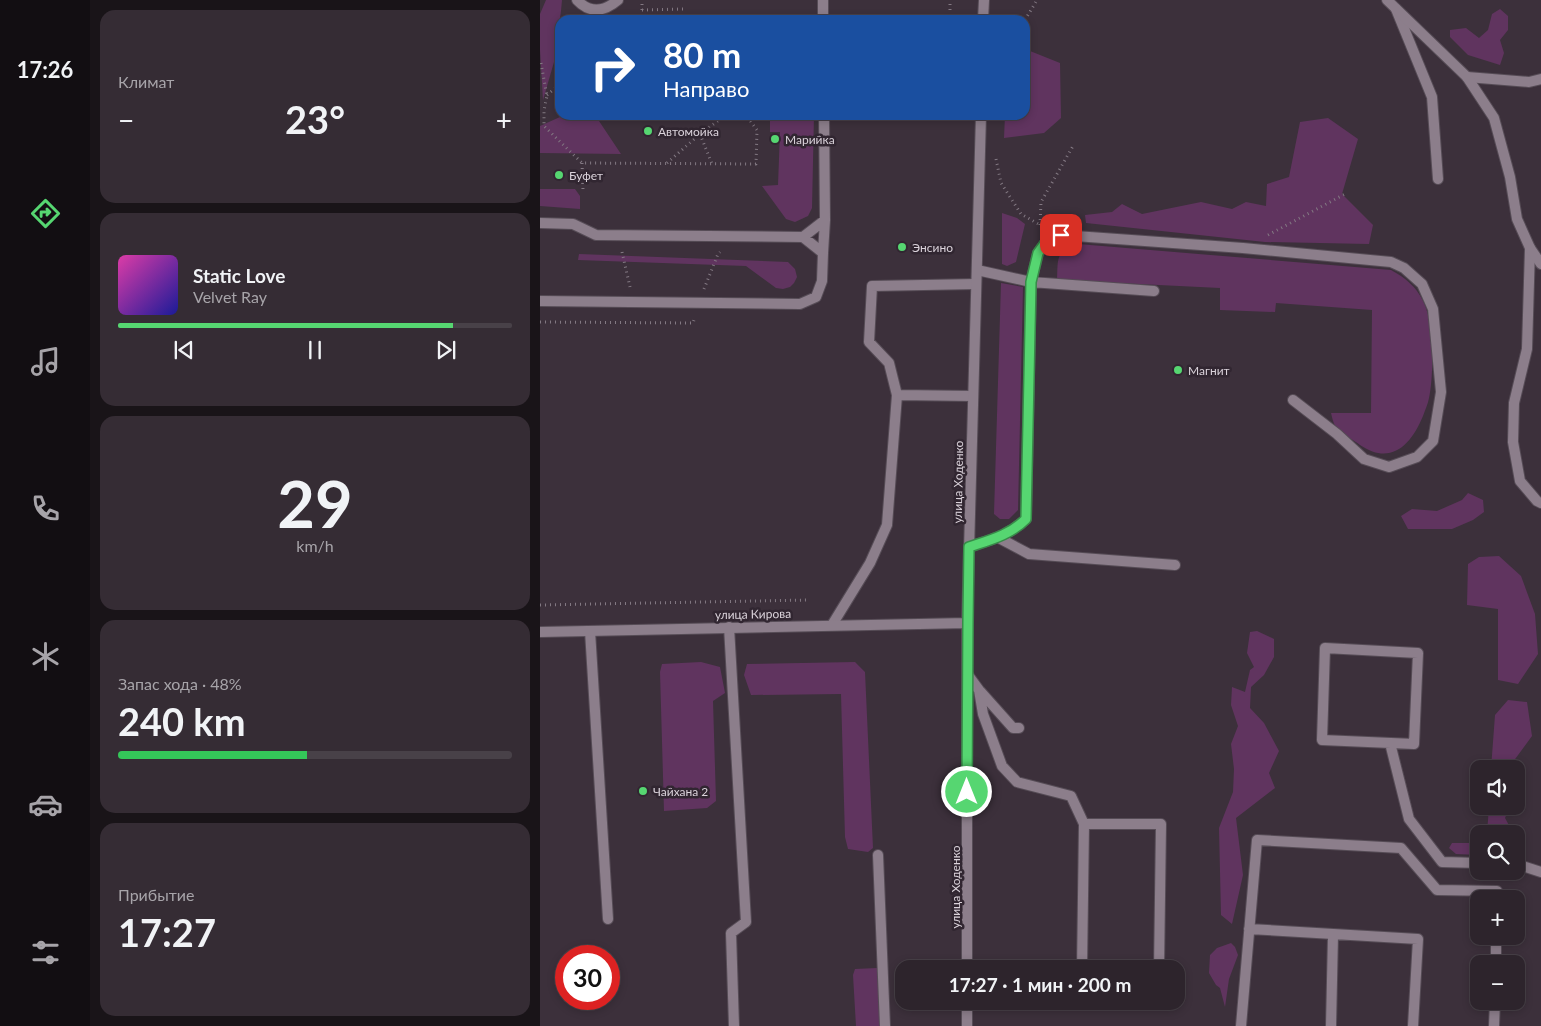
<!DOCTYPE html>
<html lang="ru">
<meta charset="utf-8">
<style>
:root{--surface:#2d242c;--page:#352c34;--text:#f1f3f6;--muted:#a7a4a9;--line:#484148;--accent:#56d671}
body{margin:0;font-family:Lato,sans-serif;background:var(--page);color:var(--text);height:100vh;display:flex;flex-direction:column;font-size:19px;white-space:nowrap}
*{box-sizing:border-box;margin:0}
p{font-size:16px;color:var(--muted)}
.icon{flex:none;width:28px;height:28px;fill:none;stroke:currentColor;stroke-width:2;stroke-linecap:round;stroke-linejoin:round}
.map{position:relative;flex:1;overflow:hidden}
.side{display:flex;flex-direction:column;gap:10px;padding:10px;background:#191418;width:450px}
.side>*{flex:none}
.top-card{position:absolute;left:15px;top:15px;width:475px;height:105px;border-radius:15px;box-shadow:0 2px 8px #0003,0 0 0 1px var(--line);background:#1a4fa0;color:#fff;overflow:hidden}
.buttons{position:absolute;left:930px;top:760px;display:grid;gap:10px}
.buttons a{display:grid;place-items:center;width:55px;height:55px;border-radius:10px;background:var(--surface);box-shadow:0 2px 8px #0003,0 0 0 1px var(--line);font-size:25px}
.speed{position:absolute;left:15px;top:945px;display:flex;gap:10px;font-size:25px;font-weight:700;text-align:center}
.speed>*{display:grid;place-content:center;width:65px;height:65px;border-radius:50%;background:var(--surface);box-shadow:0 2px 8px #0003,0 0 0 1px var(--line);line-height:1}
.speed .limit{border:8px solid #d22;background:#fff;color:#111}
.pin{position:absolute;display:grid;place-items:center;width:42px;height:42px;color:#fff;margin:-21px;border-radius:10px;box-shadow:0 2px 8px #0006}
.me{position:absolute;width:55px;margin:-28px;rotate:0deg;stroke-linejoin:round;filter:drop-shadow(0 0 4px #0008)}
.turn{display:flex;align-items:center;gap:18px;height:105px;padding:0 25px;font-size:22px}
.turn .icon{width:65px;height:65px;stroke-width:2.5}
.turn b{display:block;font-size:35px;line-height:42px}
.big{font-size:38px;font-weight:700;line-height:1.1}
.side .card{flex:1;display:flex;flex-direction:column;justify-content:center;gap:8px;min-width:0;padding:0 18px;border-radius:15px;background:var(--page)}
.side .dial{align-items:center;gap:0}
.dial b{font-size:65px;line-height:1}
.song{display:flex;align-items:center;gap:15px}
.cover{width:60px;height:60px;border-radius:8px;background:linear-gradient(135deg,hsl(320 70% 55%),hsl(240 70% 35%))}
.played{height:5px;border-radius:2px;background:linear-gradient(90deg,var(--accent) 85%,var(--line) 85%)}
.keys{display:flex;justify-content:space-around;direction:ltr}
.heat{display:flex;justify-content:space-between;align-items:center;font-size:28px;direction:ltr}
.charge{height:8px;border-radius:4px;background:linear-gradient(90deg,#34c759 48%,var(--line) 0)}
.trip{position:absolute;left:355px;top:960px;width:290px;height:50px;border-radius:15px;background:var(--surface);box-shadow:0 2px 8px #0003,0 0 0 1px var(--line);font-weight:700;line-height:50px;text-align:center}
main{display:flex;flex:1;min-height:0}
.tab-bar{display:flex;flex-direction:column;width:90px;justify-content:space-around;align-items:center;background:#120e12;color:var(--muted)}
.tab-bar .icon{width:35px;height:35px}
.tab-bar .selected{color:var(--accent)}
.tab-bar b{font-size:22px;color:var(--text)}
.map>svg:first-child{display:block}
.green{fill:#60345f}
.lines{fill:none;stroke-linecap:round;stroke-linejoin:round}
.lane-casing{stroke:#564c56;stroke-width:12}
.street-casing{stroke:#564c56;stroke-width:12}
.path{stroke:#837983;stroke-width:3;stroke-dasharray:1 4;stroke-linecap:butt}
.lane{stroke:#8c7e8b;stroke-width:10}
.street{stroke:#8c7e8b;stroke-width:10}
.route-casing{stroke:#388b49;stroke-width:12}
.route{stroke:#56d671;stroke-width:9}
.poi-dot{fill:#56d671;stroke:#312631;stroke-width:2}
.labels{text-anchor:middle;dominant-baseline:central;stroke-width:5;stroke-linejoin:round;paint-order:stroke}
.poi-label{font-size:12px;fill:#dbd3db;stroke:#312631;text-anchor:start}
.street-label{font-size:12px;fill:#dbd3db;stroke:#312631}
</style>
<main>
<nav class="tab-bar">
<b>17:26</b>
<svg class="icon selected" aria-label="directions" viewBox="0 0 24 24"><path d="M12 3l9 9-9 9-9-9zM9 14v-3h6M13 9l2 2-2 2"/></svg>
<svg class="icon" aria-label="music" viewBox="0 0 24 24"><path d="M9 18V5l10-2v13"/><circle cx="6" cy="18" r="3"/><circle cx="16" cy="16" r="3"/></svg>
<svg class="icon" aria-label="phone" viewBox="0 0 24 24"><path d="M5 4h4l2 5-3 2q2 4 5 5l2-3 5 2v4C11 20 4 13 5 4z"/></svg>
<svg class="icon" aria-label="climate" viewBox="0 0 24 24"><path d="M12 3v18M4 7l16 10M4 17L20 7"/></svg>
<svg class="icon" aria-label="car" viewBox="0 0 24 24"><path d="M5 17H2v-5l4-1 3-4h7l3 4 3 1v5h-3M9 17h6M6 11h13"/><circle cx="7" cy="17" r="2"/><circle cx="17" cy="17" r="2"/></svg>
<svg class="icon" aria-label="filters" viewBox="0 0 24 24"><path d="M4 7h16M4 17h16"/><circle cx="9" cy="7" r="2"/><circle cx="15" cy="17" r="2"/></svg>
</nav>
<section class="side">
<div class="card"><p>Климат</p>
<div class="heat"><a>−</a><b class="big">23°</b><a>+</a></div>
</div>
<div class="card">
<div class="song"><i class="cover"></i><div><b>Static Love</b><p>Velvet Ray</p></div></div>
<div class="played"></div>
<div class="keys"><svg class="icon" aria-label="previous" viewBox="0 0 24 24"><path d="M18 5L8 12l10 7zM5 5v14"/></svg><svg class="icon" aria-label="pause" viewBox="0 0 24 24"><path d="M8 5v14M16 5v14"/></svg><svg class="icon" aria-label="next" viewBox="0 0 24 24"><path d="M6 5l10 7-10 7zM19 5v14"/></svg></div>
</div>
<div class="card dial"><b>29</b><p>km/h</p></div>
<div class="card"><p>Запас хода · 48%</p><b class="big">240 km</b><div class="charge"></div></div>
<div class="card"><p>Прибытие</p><b class="big">17:27</b></div>
</section>
<div class="map">
<svg width="1001" height="1026" viewBox="0 0 1001 1026">
<rect width="100%" height="100%" fill="#3c303b"/>
<path class="green" d="M6 0H22L21 11 14 62 3 100 0 50V14Z
M960 9 968 16V30L960 40 964 53 960 65 928 55 910 37V30L926 28 939 38 948 30 952 14Z
M485 49 520 63 521 118 504 133 464 138 465 115H485Z
M55 115 81 154 0 153V126L20 117Z
M230 115H274L272 208 268 216 255 222 246 219 222 186 238 185 240 132H230Z
M788 118 818 139 802 194 833 225 829 244 725 242 546 223 545 215 572 212 582 204 602 214 661 202 692 209 706 202 726 206 727 184 749 177 760 122Z
M0 189H35L40 196V209L0 206Z
M462 213 477 218 485 224 476 262 467 266 462 264Z
M538 244 851 270C865 278 876 286 883 301 894 321 894 375 889 398 888 404 885 410 883 416 871 445 851 466 820 445 814 440 800 433 796 427 793 423 792 417 791 413H831L832 310 736 303 735 312 680 310V288L517 280C518 260 515 250 538 244Z
M39 254 248 262 255 269 257 277 254 283 250 287 243 289 236 288 206 266 38 260Z
M461 283 483 287 478 510 469 519H460L454 514Z
M928 493 943 500 944 512 933 520 912 529H868L861 516 872 509 897 511 922 500Z
M959 556 981 576 995 614 998 654 978 684 958 680V609L927 605 928 564 939 557Z
M717 631 734 639V657L724 675 711 687 710 708 724 723 739 751 729 773 735 788 696 818 703 875 692 924 681 915 679 828 693 792 694 769 691 744 698 726 691 705 692 687 705 692 710 670 714 667 707 653 710 632Z
M161 662 180 667 185 693 173 701 176 801 167 808 124 811 120 672 122 664Z
M315 662 325 672 333 848 328 852 308 849 305 837 301 694 211 695 204 675 207 664Z
M968 700 987 702 992 736 970 766 972 769H951L955 715Z
M949 806H970L965 818 971 829V834H947Z
M912 843H939V855L916 854 909 848Z
M691 943 695 947 698 955 689 979 685 1007 680 988 676 985 669 973 670 955 677 948Z
M337 968 341 973V1026H316L313 975 315 969Z"/>
<g class="lines">
<g class="lane-casing">
<path id="lane" d="M37 0C50 14 64 12 78 0
M283 0V20
M856 9 892 97 898 179
M927 77 989 82 1001 79
M0 223 33 224 56 235 263 237 283 253 282 281 276 297 260 304 0 301
M263 237 285 220
M990 248 987 349 974 403 973 442 980 481 997 501 1001 503
M283 253 285 220 284 115
M437 270 491 282 614 291
M433 396 357 395 349 363 329 342 332 286 436 284
M459 538 489 554 635 565
M429 547C450 540 470 535 486 519L491 282 498 253 508 239 521 235 703 248 851 262 864 268 882 284 893 309 901 392 893 441 877 457 849 467 824 459 797 434 753 400
M292 625 330 563 347 525 357 395
M189 627 206 922 191 933 194 1026
M50 631 68 919
M785 648 878 653 874 744 782 740Z
M428 675 439 690 443 714 462 766 477 782 531 796 544 824 542 969
M440 691 473 728H479
M850 743 869 819 902 862 939 863
M544 824H621L619 969
M338 855 345 1026
M976 864 1001 872
M709 929 878 939 873 1026
M956 964V936
M701 1026 717 840 861 848 897 890 957 891V899
M791 1026 793 935
M954 1026 955 1001"/>
</g>
<g class="street-casing">
<path id="street" d="M847 0 927 77 954 118 970 177 977 219 990 248 1001 264
M443 20 444 0
M0 632 427 623
M427 969V623L441 115
M427 1026V1001"/>
</g>
<path class="path" d="M102 10 143 9
M410 15V0
M102 20V0
M485 20 497 0
M1 63 7 96 4 110V126L42 163 216 164 217 130 206 115
M7 95 20 84
M160 134 172 164
M456 159 461 183 481 214 500 225
M42 163 43 190
M127 163 160 134 186 115
M500 225 501 202 533 146
M728 235 805 194
M82 252 90 287
M164 289 178 254 180 252
M0 322 153 323 155 317
M0 605 269 600"/>
<use href="#lane" class="lane"/>
<use href="#street" class="street"/>
</g>
<g class="lines">
<g class="route-casing">
<path id="route" d="M427 792 428 622 429 547C450 540 470 535 486 519L491 282 498 253 508 239 521 235"/>
</g>
<use href="#route" class="route"/>
</g>
<g class="poi-dot">
<circle cx="108" cy="131" r="5"/>
<circle cx="235" cy="139" r="5"/>
<circle cx="19" cy="175" r="5"/>
<circle cx="362" cy="247" r="5"/>
<circle cx="638" cy="370" r="5"/>
<circle cx="103" cy="791" r="5"/>
</g>
<g class="labels">
<g class="poi-label">
<text x="118" y="131">Автомойка</text>
<text x="245" y="139">Марийка</text>
<text x="29" y="175">Буфет</text>
<text x="372" y="247">Энсино</text>
<text x="648" y="370">Магнит</text>
<text x="113" y="791">Чайхана 2</text>
</g>
<g class="street-label">
<text transform="translate(418 482) rotate(-89)">улица Ходенко</text>
<text transform="translate(213 614) rotate(-1)">улица Кирова</text>
<text transform="translate(415 887) rotate(-90)">улица Ходенко</text>
</g>
</g>
</svg>
<div class="buttons">
<a><svg class="icon" aria-label="sound" viewBox="0 0 24 24"><path d="M4 9h4l5-4v14l-5-4H4zM17 9q2 3 0 6"/></svg></a>
<a><svg class="icon" aria-label="search" viewBox="0 0 24 24"><circle cx="10" cy="10" r="6"/><path d="M15 15l6 6"/></svg></a>
<a>+</a>
<a>−</a>
</div>
<div class="speed"><div class="limit">30</div></div>
<div class="pin" style="left:521px;top:235px;background:#d93025"><svg class="icon" aria-label="arrive" viewBox="0 0 24 24"><path d="M6 21V4h12l-3 4 3 4H6"/></svg></div>
<svg class="me" style="left:427px;top:792px" viewBox="-20 -20 40 40"><circle r="17" fill="#56d671" stroke="#fff" stroke-width="3"/><path d="M0-11L8 9 0 5-8 9z" fill="#fff"/></svg>
<div class="trip">17:27 · 1 мин · 200 m</div>
<div class="top-card">
<div class="turn"><svg class="icon" aria-label="right" viewBox="0 0 24 24"><path d="M7 20v-9h11M14 6l5 5-5 5"/></svg><div><b>80 m</b>Направо</div></div>
</div>
</div>
</main>
